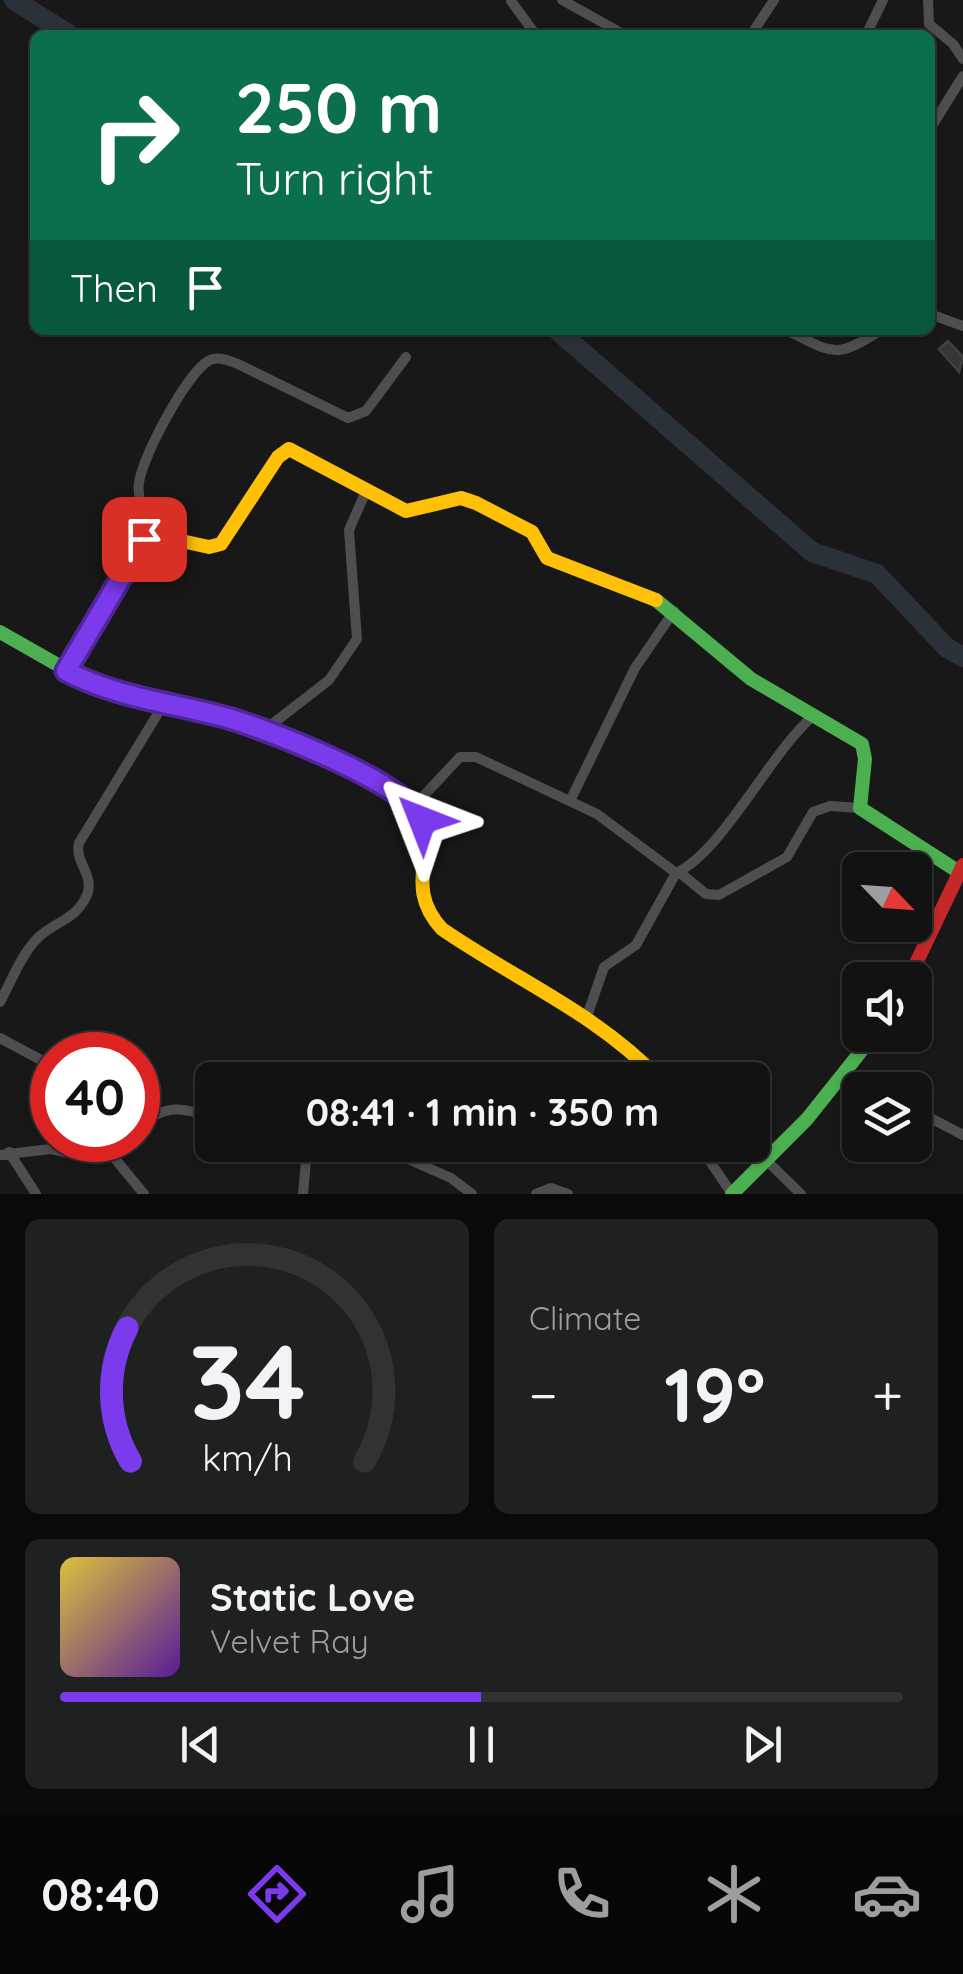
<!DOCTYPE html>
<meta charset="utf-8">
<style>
:root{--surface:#121212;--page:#1f2020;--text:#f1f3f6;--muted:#9c9e9f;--line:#313232;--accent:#7c3aed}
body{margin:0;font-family:Quicksand,sans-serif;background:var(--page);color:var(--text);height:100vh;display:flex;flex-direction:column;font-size:38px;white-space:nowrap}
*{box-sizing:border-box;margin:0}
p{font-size:32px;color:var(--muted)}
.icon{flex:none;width:55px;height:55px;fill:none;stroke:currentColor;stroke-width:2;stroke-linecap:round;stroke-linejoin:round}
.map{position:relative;height:1194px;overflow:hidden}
.drawer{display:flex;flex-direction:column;gap:25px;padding:25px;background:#0a0a0a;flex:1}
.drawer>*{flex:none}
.top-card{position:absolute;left:30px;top:30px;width:905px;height:305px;border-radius:15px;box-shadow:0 2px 8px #0004,0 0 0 2px var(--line);background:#0b6e4f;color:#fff;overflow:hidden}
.needle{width:65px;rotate:115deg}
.fabs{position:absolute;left:842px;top:852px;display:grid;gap:20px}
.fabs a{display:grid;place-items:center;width:90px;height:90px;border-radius:15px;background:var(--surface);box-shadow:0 2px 8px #0004,0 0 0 2px var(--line);font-size:50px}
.speed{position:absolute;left:30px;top:1032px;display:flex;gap:20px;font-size:50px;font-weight:700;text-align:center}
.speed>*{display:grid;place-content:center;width:130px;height:130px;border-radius:50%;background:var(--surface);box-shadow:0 2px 8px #0004,0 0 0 2px var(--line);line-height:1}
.speed .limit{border:15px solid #d22;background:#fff;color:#111}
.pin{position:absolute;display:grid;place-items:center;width:85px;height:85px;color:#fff;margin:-42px;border-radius:20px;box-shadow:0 5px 15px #0006}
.me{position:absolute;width:110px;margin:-55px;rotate:315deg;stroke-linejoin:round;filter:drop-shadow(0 0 8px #0008)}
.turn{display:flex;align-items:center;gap:35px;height:210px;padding:0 40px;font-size:45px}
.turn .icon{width:130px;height:130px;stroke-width:2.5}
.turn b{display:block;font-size:70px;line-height:85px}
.then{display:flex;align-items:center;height:95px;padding:0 40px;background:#0003;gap:20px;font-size:38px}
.big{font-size:75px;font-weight:800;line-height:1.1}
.drawer .tile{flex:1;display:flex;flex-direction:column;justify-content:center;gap:15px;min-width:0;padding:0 35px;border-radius:15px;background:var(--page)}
.drawer .dial{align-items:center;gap:0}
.dial svg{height:260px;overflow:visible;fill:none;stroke:var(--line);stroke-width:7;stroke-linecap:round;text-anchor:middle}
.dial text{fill:var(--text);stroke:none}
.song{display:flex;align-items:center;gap:30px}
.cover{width:120px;height:120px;border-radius:15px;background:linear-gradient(135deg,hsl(50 70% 55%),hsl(270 70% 35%))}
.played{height:10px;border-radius:5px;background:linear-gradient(90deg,var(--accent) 50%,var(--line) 50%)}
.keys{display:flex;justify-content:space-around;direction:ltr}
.heat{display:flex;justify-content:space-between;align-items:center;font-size:55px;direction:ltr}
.drawer .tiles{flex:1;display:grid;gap:25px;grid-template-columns:1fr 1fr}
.tile:last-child{grid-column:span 2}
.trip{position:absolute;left:195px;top:1062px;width:575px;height:100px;border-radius:15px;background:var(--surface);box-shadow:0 2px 8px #0004,0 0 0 2px var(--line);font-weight:800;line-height:100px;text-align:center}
.menu{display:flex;height:160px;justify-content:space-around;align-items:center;background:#070707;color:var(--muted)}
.menu .icon{width:70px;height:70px}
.menu .on{color:var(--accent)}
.menu b{font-size:45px;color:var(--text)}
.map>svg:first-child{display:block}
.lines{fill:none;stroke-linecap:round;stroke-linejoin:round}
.river{stroke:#2b3139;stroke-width:20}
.building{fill:#363637;stroke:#404144;stroke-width:2.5}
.street{stroke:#4e4e51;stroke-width:10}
.fast{stroke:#4caf50;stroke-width:14}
.slow{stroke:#ffc107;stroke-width:14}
.jam{stroke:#c62828;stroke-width:14}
.route-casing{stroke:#51269a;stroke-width:25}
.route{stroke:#7c3aed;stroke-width:18}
</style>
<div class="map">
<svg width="963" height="1194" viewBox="0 0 963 1194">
<rect width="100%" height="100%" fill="#181818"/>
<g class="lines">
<path class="river" d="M14 0 70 35
M557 330 812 552 877 574 947 648 963 657"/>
</g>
<path class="building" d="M948 341 963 357 959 372 939 349Z"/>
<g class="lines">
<path class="street" d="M562 0 625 35
M928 0 929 24 953 44 963 59
M511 1 536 35
M751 35 774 0
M866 35 883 0
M930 129 963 76
M930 314 963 326
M786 330C833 352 833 361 881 330
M154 535C148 519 136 500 139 483 142 457 186 375 208 361 218 355 229 361 238 364L348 418 366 411 406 357
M262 732 329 680 357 639 349 530 366 491
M570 801 635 668 674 611
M415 805 460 757H476L597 814 676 873C723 851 770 753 813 716
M679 872 706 894 719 895 787 857 813 812 830 806 860 808
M0 1002C11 982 23 950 41 935 59 920 76 919 87 895 95 875 74 862 79 843L163 705
M587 1016 604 967 636 945 676 873
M0 1038 41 1060 52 1059
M848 1074 878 1090
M138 1103 152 1115
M915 1110 963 1135
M138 1129C162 1104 182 1106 212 1118
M288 1145 334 1154 369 1145
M376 1145 451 1178 472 1194
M699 1145 732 1194
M9 1152 36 1194
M111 1154 144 1194
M0 1155 51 1149 97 1159 126 1140
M767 1161 801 1194
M303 1194 307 1149
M536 1194 551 1188 568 1194"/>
<path class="fast" d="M656 600 751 679 862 744 865 759 860 808 959 872
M0 632 86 681 245 724 361 772
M732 1194 807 1119 874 1035"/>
<path class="slow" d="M66 671 138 545 154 535 209 547 221 544 278 457 289 449 406 511 461 498 476 503 532 532 547 558 656 600
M361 772C379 781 408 792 418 811 439 852 402 886 442 929 516 980 598 1014 660 1080"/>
<path class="jam" d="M908 980 963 865"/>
</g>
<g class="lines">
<g class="route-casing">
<path id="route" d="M144 539 66 671C117 698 174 703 228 718 266 729 411 785 422 820"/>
</g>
<use href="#route" class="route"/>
</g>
</svg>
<div class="fabs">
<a><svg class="needle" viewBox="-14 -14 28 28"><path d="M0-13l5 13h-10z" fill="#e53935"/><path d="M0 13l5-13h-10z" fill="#9c9e9f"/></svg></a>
<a><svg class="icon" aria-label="sound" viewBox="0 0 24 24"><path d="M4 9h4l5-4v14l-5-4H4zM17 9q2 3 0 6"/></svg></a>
<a><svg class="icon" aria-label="layers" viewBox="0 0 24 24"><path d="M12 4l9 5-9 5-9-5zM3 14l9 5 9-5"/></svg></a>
</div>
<div class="speed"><div class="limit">40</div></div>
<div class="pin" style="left:144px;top:539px;background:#d93025"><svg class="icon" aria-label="arrive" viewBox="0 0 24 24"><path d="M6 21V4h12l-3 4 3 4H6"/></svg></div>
<svg class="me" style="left:422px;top:820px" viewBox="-20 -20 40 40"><path d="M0-17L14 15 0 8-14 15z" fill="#7c3aed" stroke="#fff" stroke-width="4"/></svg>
<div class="trip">08:41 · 1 min · 350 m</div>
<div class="top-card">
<div class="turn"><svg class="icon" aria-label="right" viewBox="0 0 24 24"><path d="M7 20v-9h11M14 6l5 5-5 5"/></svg><div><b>250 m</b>Turn right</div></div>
<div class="then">Then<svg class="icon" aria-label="arrive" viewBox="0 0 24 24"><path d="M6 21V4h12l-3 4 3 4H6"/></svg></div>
</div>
</div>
<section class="drawer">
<div class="tiles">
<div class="tile dial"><svg viewBox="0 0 100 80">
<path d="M14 69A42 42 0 1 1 86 69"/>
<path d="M14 69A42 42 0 0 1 13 28" stroke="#7c3aed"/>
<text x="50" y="56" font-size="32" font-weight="700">34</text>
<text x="50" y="72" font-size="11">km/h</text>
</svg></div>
<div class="tile"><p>Climate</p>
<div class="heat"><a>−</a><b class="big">19°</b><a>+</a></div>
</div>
<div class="tile">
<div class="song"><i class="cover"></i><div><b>Static Love</b><p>Velvet Ray</p></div></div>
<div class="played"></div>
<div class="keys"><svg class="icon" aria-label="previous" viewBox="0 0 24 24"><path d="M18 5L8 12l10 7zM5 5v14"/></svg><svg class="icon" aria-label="pause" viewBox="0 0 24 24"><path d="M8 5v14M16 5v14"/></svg><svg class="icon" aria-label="next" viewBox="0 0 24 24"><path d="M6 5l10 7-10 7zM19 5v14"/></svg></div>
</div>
</div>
</section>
<nav class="menu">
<b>08:40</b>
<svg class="icon on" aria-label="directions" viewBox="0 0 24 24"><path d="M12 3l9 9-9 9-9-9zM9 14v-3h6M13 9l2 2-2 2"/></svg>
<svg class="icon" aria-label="music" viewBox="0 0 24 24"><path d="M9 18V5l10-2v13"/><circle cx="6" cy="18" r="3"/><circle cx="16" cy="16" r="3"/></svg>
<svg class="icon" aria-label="phone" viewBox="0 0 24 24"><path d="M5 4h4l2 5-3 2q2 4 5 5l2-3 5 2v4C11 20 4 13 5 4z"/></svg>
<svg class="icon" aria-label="climate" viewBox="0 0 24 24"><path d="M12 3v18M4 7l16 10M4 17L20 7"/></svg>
<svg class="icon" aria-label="car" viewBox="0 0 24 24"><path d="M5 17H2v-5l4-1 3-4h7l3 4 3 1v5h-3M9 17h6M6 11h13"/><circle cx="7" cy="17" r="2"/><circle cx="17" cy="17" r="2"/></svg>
</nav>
